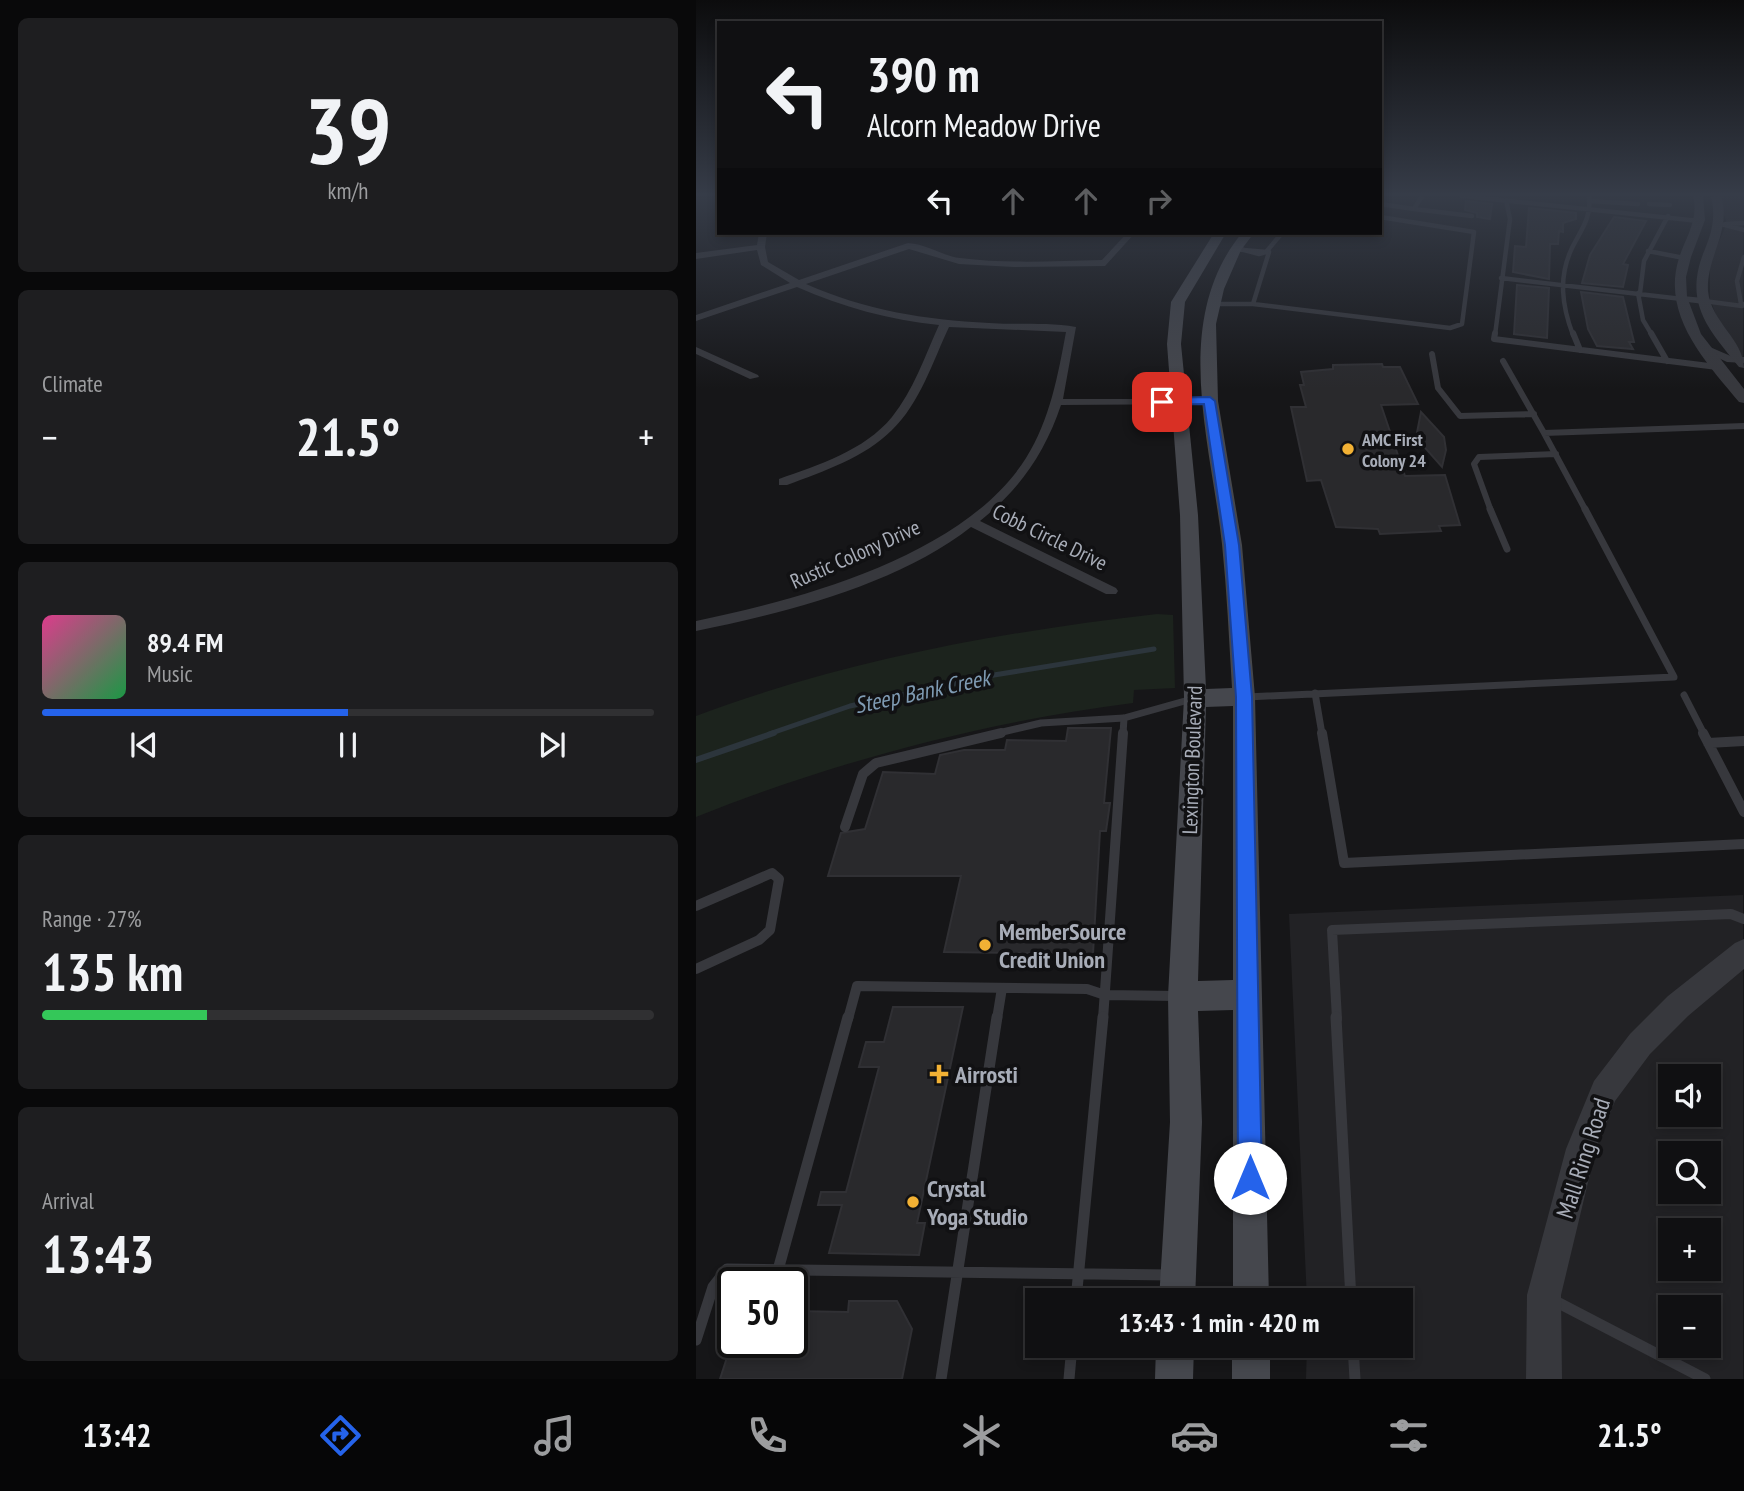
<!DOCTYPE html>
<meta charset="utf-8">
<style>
:root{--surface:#101012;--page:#1e1e20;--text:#f1f3f6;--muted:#9c9d9f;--line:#303032;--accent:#2563eb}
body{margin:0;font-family:"PT Sans Narrow",sans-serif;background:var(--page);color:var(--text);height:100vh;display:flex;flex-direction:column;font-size:26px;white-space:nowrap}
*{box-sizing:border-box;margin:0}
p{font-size:23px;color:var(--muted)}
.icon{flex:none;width:38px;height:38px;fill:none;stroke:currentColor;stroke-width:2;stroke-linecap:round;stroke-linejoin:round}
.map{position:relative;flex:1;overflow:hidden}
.details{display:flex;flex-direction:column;gap:18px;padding:18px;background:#09090a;width:696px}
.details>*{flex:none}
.hud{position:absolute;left:21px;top:21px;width:665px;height:214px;border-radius:0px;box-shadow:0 4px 10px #0003,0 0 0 2px var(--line);background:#101012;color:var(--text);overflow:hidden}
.fabs{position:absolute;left:962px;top:1064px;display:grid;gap:14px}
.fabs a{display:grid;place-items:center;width:63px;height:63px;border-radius:0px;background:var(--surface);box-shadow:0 4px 10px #0003,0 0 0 2px var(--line);font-size:35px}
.speed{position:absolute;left:21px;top:1267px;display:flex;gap:14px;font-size:35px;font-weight:700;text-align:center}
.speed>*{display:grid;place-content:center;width:91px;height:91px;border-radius:50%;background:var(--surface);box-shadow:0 4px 10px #0003,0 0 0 2px var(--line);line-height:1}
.speed .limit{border:4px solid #111;border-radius:10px;background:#fff;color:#111}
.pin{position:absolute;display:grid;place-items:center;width:60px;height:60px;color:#fff;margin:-30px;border-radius:14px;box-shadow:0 4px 10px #0006}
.me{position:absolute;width:77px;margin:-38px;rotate:0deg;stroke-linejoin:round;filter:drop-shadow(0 0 5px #0008)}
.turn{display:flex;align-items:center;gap:24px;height:147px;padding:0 35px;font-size:32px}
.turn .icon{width:91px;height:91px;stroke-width:2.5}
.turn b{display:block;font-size:49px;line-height:60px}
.lanes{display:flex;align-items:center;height:66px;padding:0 35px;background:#0003;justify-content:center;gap:35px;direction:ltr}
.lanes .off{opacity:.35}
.big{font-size:52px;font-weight:700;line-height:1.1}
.details .tile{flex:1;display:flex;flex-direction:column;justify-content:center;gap:10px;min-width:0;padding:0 24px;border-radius:10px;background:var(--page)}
.details .dial{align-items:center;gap:0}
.dial b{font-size:91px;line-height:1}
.song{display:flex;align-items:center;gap:21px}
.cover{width:84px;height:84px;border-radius:10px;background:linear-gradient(135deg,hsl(330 70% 55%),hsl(140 70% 35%))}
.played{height:7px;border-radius:4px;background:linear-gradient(90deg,var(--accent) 50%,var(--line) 50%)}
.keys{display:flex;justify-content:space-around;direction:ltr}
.heat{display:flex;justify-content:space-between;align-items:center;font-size:38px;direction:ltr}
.charge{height:10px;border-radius:5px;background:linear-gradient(90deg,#34c759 27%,var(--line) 0)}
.trip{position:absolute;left:329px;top:1288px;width:388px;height:70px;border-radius:0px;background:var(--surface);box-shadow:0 4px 10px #0003,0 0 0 2px var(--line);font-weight:700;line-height:70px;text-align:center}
.tab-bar{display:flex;height:112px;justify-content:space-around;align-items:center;background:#060607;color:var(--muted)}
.tab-bar .icon{width:49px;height:49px}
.tab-bar .current{color:var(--accent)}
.tab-bar b{font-size:32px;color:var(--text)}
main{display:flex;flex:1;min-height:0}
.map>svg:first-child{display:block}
.built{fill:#222225;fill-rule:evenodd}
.green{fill:#1c231d}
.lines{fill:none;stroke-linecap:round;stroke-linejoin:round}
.stream-far1{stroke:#2c353c;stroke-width:5}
.stream{stroke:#2c353c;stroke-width:6}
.building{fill:#29292c;stroke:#303034;stroke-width:2}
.service-far4{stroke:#37383d;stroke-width:4.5}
.service-far3{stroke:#37383d;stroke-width:6}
.service-far2{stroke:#37383d;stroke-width:7}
.service-far1{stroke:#37383d;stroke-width:10}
.service{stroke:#37383d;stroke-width:11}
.minor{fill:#37383d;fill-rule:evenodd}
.tertiary{fill:#37383d;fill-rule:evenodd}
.secondary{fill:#45474d;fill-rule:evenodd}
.route{fill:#2563eb;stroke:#184099;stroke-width:2}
.poi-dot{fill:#f2b134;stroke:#111113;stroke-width:2.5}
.labels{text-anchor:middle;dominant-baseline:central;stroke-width:7;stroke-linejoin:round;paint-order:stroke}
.far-poi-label{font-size:18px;font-weight:bold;fill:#a8adb8;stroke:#111113;text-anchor:start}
.street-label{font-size:21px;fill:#a8adb8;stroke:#111113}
.water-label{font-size:23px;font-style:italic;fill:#7f9bb3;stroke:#111113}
.near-poi-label{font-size:24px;font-weight:bold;fill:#a8adb8;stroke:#111113;text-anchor:start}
.near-street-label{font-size:24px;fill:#a8adb8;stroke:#111113}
</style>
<main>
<section class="details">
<div class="tile dial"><b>39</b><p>km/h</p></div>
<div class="tile"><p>Climate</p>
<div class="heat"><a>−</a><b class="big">21.5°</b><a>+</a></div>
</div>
<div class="tile">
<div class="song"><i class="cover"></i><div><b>89.4 FM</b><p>Music</p></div></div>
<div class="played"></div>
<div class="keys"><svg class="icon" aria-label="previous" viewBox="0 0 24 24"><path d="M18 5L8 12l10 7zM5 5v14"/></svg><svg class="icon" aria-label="pause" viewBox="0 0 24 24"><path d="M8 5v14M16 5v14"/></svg><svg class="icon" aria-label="next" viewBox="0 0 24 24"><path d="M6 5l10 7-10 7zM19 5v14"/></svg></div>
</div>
<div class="tile"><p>Range · 27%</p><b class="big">135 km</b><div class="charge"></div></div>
<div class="tile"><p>Arrival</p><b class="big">13:43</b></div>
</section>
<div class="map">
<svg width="1048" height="1379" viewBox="0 0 1048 1379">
<rect width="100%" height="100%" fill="#161618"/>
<path class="built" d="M1021 196H1047V359L1027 334 1014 299V262L1031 223Z
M1047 895V1379H610L611 1346H705V1300H611L593 914ZM975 1076H1013V1115H975ZM975 1153H1013V1192H975ZM975 1230H1013V1269H975ZM975 1307H1013V1346H975Z"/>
<path class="green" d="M461 614 477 615 479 688 438 690 437 703C288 722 140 761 0 817V716C149 660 304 632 461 614Z"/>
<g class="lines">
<path class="stream-far1" d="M73 734 154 706 298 675 458 649"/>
<path class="stream" d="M0 760 78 733"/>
</g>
<path class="building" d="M770 201 796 204 794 219 781 217V213L769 210Z
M833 208 880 213V219L867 223V232L863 231 862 244H854L853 279 817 272 819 246 830 247Z
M918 217 950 221 927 264 932 265 927 287 886 283 894 255Z
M821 285 853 288 851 338 818 334Z
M885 292 927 297 938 342H933L937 349 901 346 892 329Z
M686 364 687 367H704L722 404 685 405 709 476 749 475 764 525 743 526 745 531 684 534 682 529 640 527 625 480 611 481 595 407H610L604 385H608L605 372 637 369V365Z
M725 412 748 437 750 450 746 467 724 442 719 443Z
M372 728H415L408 803H414L410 831H404L397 954 248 952 265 876H132L145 833 169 829 187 772 239 774 244 755 268 750H309L311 740 370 741Z
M197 1007H267L221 1223H229L223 1255 133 1253 146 1205H122L125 1192H150L183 1067H163L170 1042H188Z
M153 1301H201L216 1329 206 1379H24L36 1342H96V1311L152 1312Z"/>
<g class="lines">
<path class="service-far4" d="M726 196 718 209 776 216
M766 196 1003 221
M894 201 942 204
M684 204 718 209
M953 204 974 205
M1025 224 1048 230
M1030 224 1048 223
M539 249 548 250
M545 249 548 250
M548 250 570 252 563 254Z
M952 251 988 258
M570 252 586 233
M1048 257 1041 281 1045 304H1048
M805 278 986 299
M942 293 947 320 956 335
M944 293 948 261 972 216
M1008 301 1046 306
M518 304H557L754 328 766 324 778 232 684 217
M557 304 573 252
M799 335 814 219 810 200
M877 335C866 306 862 277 876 248 885 230 896 217 893 196"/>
<path class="service-far3" d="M799 333 798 339 1021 367
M877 333 884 350
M955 333 971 361
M736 354 742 388 764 416 838 414
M807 361 848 433
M795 511 778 464 783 457 860 454
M890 511 848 433 1048 426"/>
<path class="service-far2" d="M794 509 811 549
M619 693 626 734
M988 695 1008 734
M551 697 978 677 889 509
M298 734 345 723 428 718 496 699
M427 734 428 718"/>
<path class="service-far1" d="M626 733 648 863 1048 844
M1007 733 1048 812
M1012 743 1048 741
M149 827 167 774 180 763 305 733
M0 906 76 873 83 879 74 930 63 940 0 969
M152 1019 161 986 391 989 409 995 481 996
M301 1019 306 988
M407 1019 427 733
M641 1019 636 930 1035 914 1048 919"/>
<path class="service" d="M640 1017 655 1300
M82 1270 152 1017
M380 1300 407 1017
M857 1300 1009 1379
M0 1340 17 1287 31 1269 475 1275
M657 1346 659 1379
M245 1379 301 1017
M373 1379 376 1346"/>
<path class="minor" d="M63 233H71L69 247 72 262 103 280 212 243C231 244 246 256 264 258 311 264 359 261 406 260L431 233H439L409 266 318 267 263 264 213 249 110 284C169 310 229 320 293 323 322 325 352 322 380 327L367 399H518L520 401 514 404 365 405C349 453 323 490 284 521L420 588 422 591 420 594H410L275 527C203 584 89 613 0 631V621C107 599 269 555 330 458 354 420 362 375 370 332L253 327C237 361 224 403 196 430 168 458 128 471 91 485H83V479C122 465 168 451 196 417 217 391 229 356 243 325 193 320 147 307 101 287L0 321V315L94 283 65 265 61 250 0 259V253L61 245Z
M986 296 1008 298 1013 301 1008 304 983 301 981 299Z
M1007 344 1037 357H1048V363L1031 362 1003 349 1002 347Z
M0 347 62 375 63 377 54 379 0 354Z"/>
<path class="tertiary" d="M997 196H1007L1009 220 995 257 990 277 991 297 1005 334 1048 389V403L1043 402C1009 361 965 315 983 258 990 236 1003 220 997 196Z
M1015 196H1025C1036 231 1010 257 1012 291 1015 322 1048 340 1048 368L1043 367C1013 330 988 304 1007 254 1016 233 1020 218 1015 196Z
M1048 939V969L992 1016 954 1054 919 1101 900 1149 865 1295 866 1379H830L831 1295 870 1149 898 1081 934 1034 972 996 1039 943Z"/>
<path class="secondary" d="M518 233H530L489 302 485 344 502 515 510 689 536 688C533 640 531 592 526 544 515 443 474 320 546 233H558L545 250 528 289 520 324 522 401 546 545 559 697 573 1300H537V1010L502 1011 506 1122 499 1300H463L474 1122 472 996 488 698 484 515 471 344 475 302ZM537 706V980L502 981 510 707Z
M460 1346H498L497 1379H459Z
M536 1346H574V1379H536Z"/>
</g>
<linearGradient id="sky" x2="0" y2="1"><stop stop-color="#0c0c0d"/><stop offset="0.5" stop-color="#363c48"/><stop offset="1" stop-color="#363c48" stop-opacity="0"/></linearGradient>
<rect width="1048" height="389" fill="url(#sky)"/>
<path class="route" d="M514 397 519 401 543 545 556 697 566 1178 562 1186 554 1189 545 1186 542 1178 540 697 529 545 508 404 466 405 461 402 466 398Z"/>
<g class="poi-dot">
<circle cx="652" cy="449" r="7"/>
<circle cx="289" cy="945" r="7"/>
<path d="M239.5 1063.5h7v7h7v7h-7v7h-7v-7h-7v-7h7z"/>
<circle cx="217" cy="1202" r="7"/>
</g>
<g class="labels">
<g class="far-poi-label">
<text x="666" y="439">AMC First<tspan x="666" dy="21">Colony 24</tspan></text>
</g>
<g class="street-label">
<text transform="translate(354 537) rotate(26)">Cobb Circle Drive</text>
<text transform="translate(159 554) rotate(-24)">Rustic Colony Drive</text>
<text transform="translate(496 760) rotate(-88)">Lexington Boulevard</text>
</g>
<g class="water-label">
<text transform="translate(226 691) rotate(-12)">Steep Bank Creek</text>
</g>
<g class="near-poi-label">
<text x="303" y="931">MemberSource<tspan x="303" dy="28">Credit Union</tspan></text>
<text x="259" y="1074">Airrosti</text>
<text x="231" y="1188">Crystal<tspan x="231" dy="28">Yoga Studio</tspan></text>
</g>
<g class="near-street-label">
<text transform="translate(887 1158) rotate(-72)">Mall Ring Road</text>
</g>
</g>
</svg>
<div class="fabs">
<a><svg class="icon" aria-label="sound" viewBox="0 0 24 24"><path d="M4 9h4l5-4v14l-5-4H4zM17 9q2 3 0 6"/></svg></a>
<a><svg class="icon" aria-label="search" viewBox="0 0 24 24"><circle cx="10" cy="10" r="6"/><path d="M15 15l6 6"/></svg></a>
<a>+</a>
<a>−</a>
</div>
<div class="speed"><div class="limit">50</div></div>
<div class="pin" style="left:466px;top:402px;background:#d93025"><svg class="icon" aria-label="arrive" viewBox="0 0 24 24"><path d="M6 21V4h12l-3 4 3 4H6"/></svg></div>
<svg class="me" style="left:554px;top:1178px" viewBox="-20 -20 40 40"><circle r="19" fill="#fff"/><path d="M0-13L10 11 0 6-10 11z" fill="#2563eb"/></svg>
<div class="trip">13:43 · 1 min · 420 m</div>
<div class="hud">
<div class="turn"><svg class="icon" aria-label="left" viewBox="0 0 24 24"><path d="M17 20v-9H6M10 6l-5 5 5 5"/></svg><div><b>390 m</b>Alcorn Meadow Drive</div></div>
<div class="lanes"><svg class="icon" aria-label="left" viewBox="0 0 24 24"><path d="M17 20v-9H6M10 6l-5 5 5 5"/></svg><svg class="icon off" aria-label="ahead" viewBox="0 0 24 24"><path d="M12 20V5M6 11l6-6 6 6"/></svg><svg class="icon off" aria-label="ahead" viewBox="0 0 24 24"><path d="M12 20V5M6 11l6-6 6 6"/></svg><svg class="icon off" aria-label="right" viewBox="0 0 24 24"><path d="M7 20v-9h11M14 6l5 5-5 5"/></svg></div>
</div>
</div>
</main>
<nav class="tab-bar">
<b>13:42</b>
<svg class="icon current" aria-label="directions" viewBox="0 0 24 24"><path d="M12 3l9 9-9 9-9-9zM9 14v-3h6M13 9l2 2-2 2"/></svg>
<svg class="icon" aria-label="music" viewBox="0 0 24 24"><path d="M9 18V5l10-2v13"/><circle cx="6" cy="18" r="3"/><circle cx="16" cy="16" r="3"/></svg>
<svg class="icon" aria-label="phone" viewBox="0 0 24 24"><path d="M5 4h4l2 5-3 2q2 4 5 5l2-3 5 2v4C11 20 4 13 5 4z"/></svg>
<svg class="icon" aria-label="climate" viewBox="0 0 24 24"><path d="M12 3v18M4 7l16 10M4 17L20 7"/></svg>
<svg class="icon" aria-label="car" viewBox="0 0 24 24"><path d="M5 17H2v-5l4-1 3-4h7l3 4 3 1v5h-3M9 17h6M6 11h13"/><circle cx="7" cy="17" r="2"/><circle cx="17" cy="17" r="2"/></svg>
<svg class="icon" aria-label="filters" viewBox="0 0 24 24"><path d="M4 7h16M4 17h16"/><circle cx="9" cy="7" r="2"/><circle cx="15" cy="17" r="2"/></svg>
<b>21.5°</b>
</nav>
